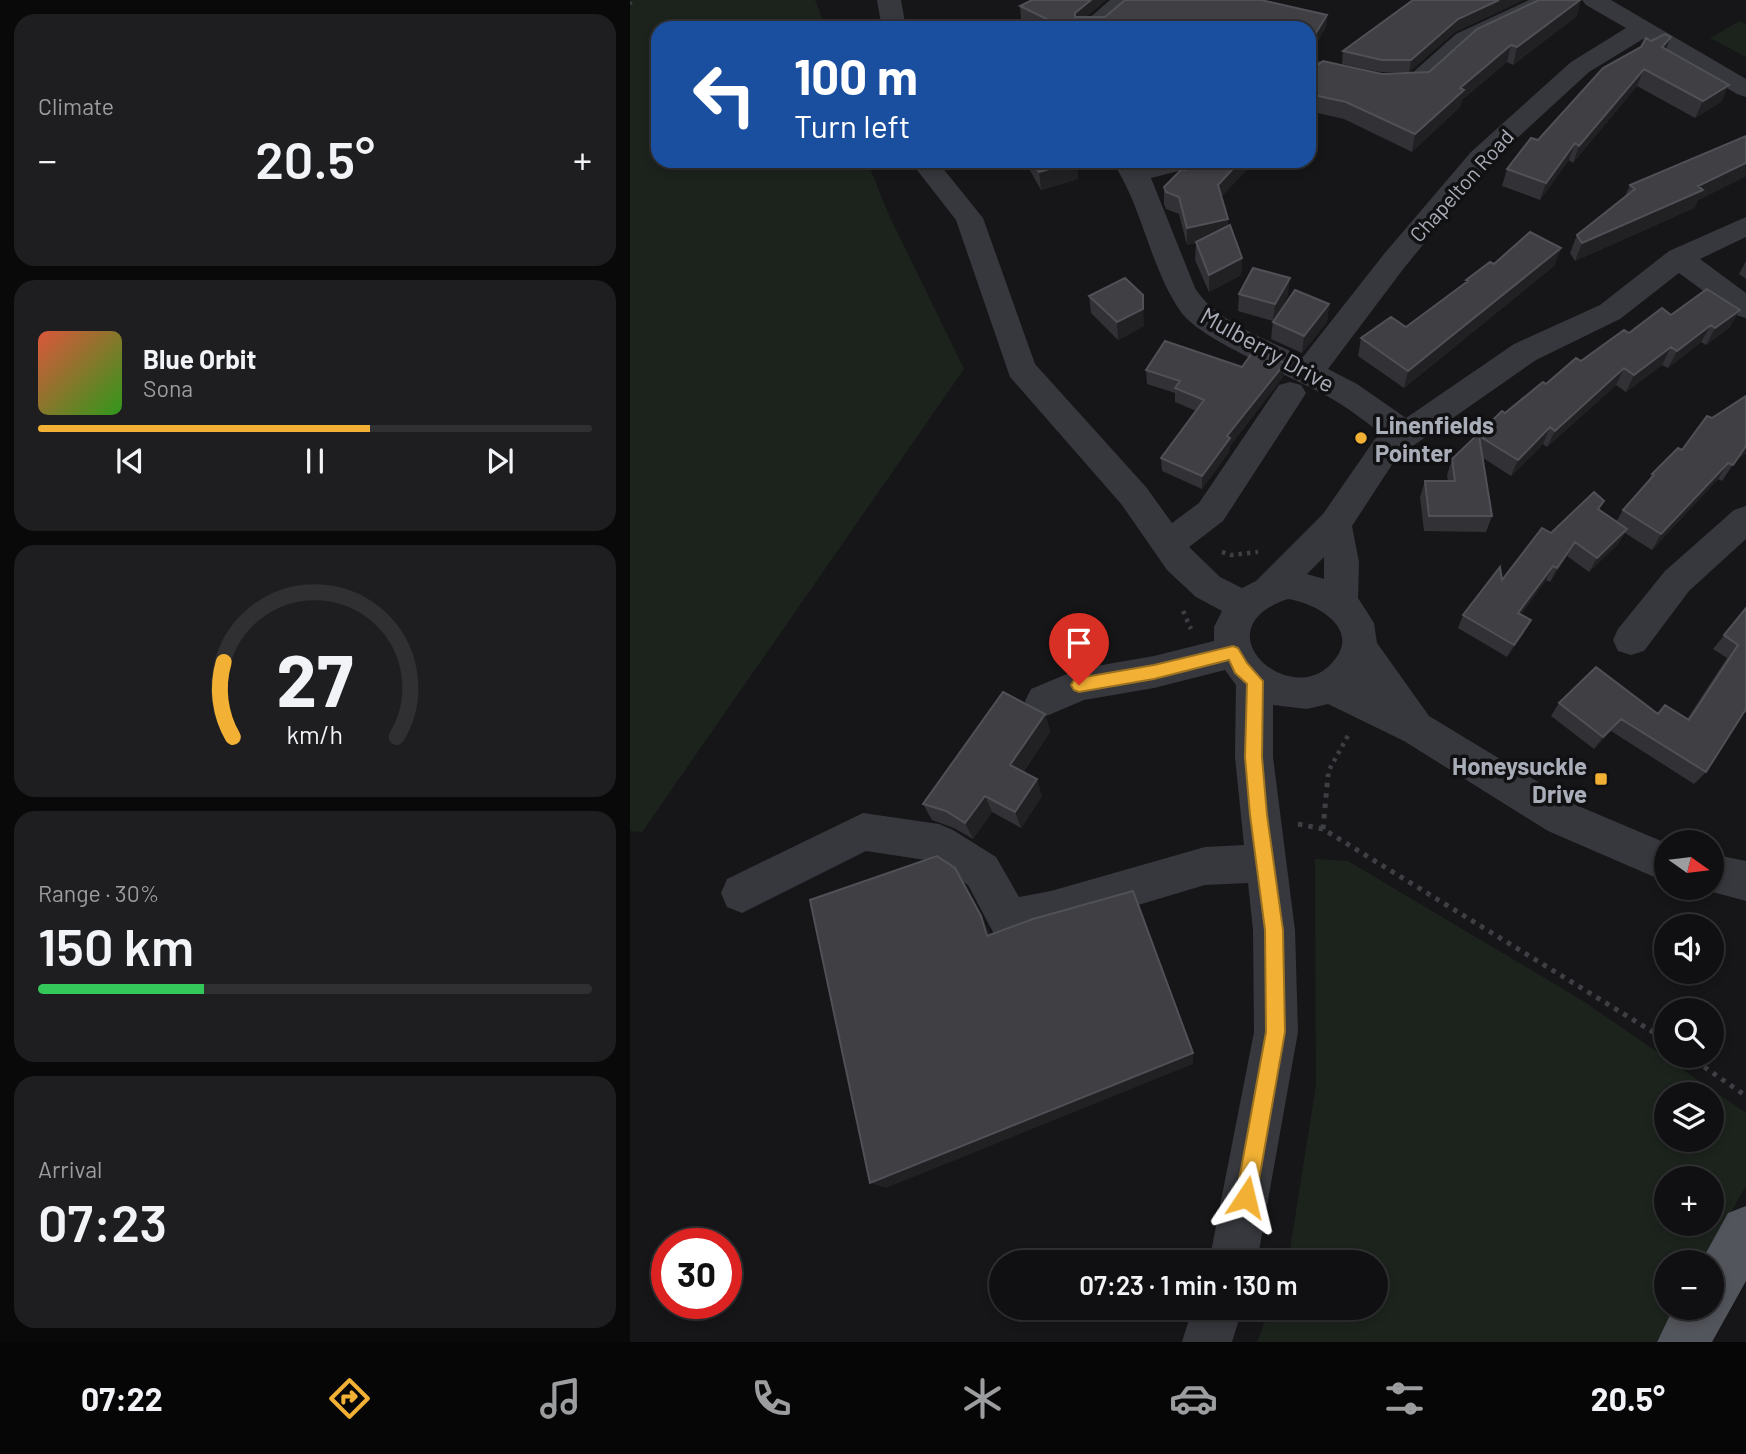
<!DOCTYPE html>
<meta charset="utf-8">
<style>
:root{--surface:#101012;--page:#1e1e20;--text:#f1f3f6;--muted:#9c9d9f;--line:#303032;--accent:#f2b134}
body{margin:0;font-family:Barlow,sans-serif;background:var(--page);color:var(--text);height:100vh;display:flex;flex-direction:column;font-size:26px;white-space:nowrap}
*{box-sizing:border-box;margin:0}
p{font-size:23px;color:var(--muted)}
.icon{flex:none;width:38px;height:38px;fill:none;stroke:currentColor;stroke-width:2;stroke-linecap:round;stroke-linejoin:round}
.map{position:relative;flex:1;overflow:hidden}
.panel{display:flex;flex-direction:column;gap:14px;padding:14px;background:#09090a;width:630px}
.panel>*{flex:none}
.guide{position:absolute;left:21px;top:21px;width:665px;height:147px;border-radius:21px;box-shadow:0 4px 10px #0003,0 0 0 2px var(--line);background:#1a4fa0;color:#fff;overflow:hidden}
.needle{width:46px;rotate:104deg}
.fabs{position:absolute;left:1024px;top:830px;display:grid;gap:14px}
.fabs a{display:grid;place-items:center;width:70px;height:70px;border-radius:50%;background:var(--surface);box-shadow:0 4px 10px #0003,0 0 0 2px var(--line);font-size:35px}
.speed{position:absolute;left:21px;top:1228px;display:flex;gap:14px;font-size:35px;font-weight:700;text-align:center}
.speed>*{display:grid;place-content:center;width:91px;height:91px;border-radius:50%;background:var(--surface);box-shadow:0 4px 10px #0003,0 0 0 2px var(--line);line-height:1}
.speed .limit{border:10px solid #d22;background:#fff;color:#111}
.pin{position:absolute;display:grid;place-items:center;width:60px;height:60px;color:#fff;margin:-72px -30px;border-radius:50% 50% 50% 0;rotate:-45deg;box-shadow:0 0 7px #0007}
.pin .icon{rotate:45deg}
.me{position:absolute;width:77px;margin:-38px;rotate:10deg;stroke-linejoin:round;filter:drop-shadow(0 0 5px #0008)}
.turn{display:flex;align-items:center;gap:24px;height:147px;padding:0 28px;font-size:32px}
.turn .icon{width:91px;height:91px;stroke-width:2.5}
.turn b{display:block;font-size:49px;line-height:60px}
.big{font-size:52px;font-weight:600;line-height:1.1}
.panel .widget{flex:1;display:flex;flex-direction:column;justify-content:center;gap:10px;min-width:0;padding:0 24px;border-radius:21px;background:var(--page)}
.panel .dial{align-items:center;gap:0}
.dial svg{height:182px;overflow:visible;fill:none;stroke:var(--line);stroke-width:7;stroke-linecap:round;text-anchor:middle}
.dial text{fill:var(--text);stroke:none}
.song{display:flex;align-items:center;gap:21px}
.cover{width:84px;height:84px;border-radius:10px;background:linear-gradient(135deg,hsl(10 70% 55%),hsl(110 70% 35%))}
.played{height:7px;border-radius:4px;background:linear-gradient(90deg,var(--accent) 60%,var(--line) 60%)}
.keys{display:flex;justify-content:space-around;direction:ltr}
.heat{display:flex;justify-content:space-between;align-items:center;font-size:38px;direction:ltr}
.charge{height:10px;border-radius:5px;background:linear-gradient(90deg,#34c759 30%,var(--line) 0)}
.trip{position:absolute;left:359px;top:1250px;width:399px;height:70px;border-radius:35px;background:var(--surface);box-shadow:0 4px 10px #0003,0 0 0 2px var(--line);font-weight:600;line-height:70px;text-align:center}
.dock{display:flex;height:112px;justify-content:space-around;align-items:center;background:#060607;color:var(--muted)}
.dock .icon{width:49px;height:49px}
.dock .on{color:var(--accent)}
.dock b{font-size:32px;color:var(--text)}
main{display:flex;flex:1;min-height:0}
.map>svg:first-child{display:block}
.green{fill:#1c231d;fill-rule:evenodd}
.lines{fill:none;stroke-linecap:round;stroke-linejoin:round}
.path-far2{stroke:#3d3f44;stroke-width:3.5;stroke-dasharray:2.5 3.5;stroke-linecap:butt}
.path-far1{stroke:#3d3f44;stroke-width:4.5;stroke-dasharray:3.5 5;stroke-linecap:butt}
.path{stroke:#3d3f44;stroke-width:5;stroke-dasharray:4.5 6;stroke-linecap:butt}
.minor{fill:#37383d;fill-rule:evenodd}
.major{fill:#53555c;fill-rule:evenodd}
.wall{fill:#323236}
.shaded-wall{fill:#212124}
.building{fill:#3f3f44;stroke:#4f5156;stroke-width:2}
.route{fill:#f2b134;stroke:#9d7322;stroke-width:2}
.poi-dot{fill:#f2b134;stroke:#111113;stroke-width:2.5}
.labels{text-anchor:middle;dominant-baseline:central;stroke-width:7;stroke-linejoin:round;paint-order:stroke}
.far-street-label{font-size:21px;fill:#a8adb8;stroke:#111113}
.street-label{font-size:24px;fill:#a8adb8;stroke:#111113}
.poi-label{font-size:24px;font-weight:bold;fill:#a8adb8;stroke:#111113;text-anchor:start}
</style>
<main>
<section class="panel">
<div class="widget"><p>Climate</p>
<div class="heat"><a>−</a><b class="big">20.5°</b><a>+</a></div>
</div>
<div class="widget">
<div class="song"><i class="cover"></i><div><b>Blue Orbit</b><p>Sona</p></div></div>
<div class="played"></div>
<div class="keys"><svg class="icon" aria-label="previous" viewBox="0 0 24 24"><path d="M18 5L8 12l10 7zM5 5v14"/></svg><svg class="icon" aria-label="pause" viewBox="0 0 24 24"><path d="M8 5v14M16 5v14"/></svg><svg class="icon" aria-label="next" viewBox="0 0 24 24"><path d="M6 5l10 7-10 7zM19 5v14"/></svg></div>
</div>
<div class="widget dial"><svg viewBox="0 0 100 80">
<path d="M14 69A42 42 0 1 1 86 69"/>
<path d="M14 69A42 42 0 0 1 10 36" stroke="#f2b134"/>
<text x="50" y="56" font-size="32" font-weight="700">27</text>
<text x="50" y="72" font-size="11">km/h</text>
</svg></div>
<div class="widget"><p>Range · 30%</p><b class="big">150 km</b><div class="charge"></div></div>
<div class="widget"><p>Arrival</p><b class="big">07:23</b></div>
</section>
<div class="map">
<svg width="1116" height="1342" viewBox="0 0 1116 1342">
<rect width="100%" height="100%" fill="#161618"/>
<path class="green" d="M0 0H185L196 28H28V161H237L258 213 334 369 12 832 0 831Z
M1110 21 1116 24V57L1080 38Z
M685 859 718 861 953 1001 1116 1113V1186L1072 1262H1036V1307H1046L1026 1342H627L640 1307H746V1262H658L686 1085ZM1036 1094H1082V1139H1036ZM1036 1178H1082V1223H1036Z"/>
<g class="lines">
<path class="path-far2" d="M0 4 3 0"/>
<path class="path-far1" d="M592 552 601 555 628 552
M553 611 561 629
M698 777 699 770 720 732"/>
<path class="path" d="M668 824 693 829 1036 1040
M693 829 698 775
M1057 1055 1116 1096"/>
<path class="minor" d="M247 0H271L276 28H252Z
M480 0H506L474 28H448Z
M899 0H930L926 5 842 44 795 87 750 89 679 73V59L750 75H780L826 34Z
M952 0H981L1116 79V97L1107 94 1013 39 959 72 859 164 774 268 698 369 727 384 776 418 884 344 970 305 1039 251 1116 217V237L1070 259 1116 293V318L1106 315 1049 273 990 319 906 360 767 457 722 526 729 562 728 598 744 623 747 643 799 716 946 805 1036 843V882L918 831 774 741 698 704 677 709 643 705V757L665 930 668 1032 627 1262H579L624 1032 623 930 618 883 575 885 421 931 379 940 364 934 338 885 302 861 236 851 112 913 97 907 91 893 97 879 233 813 309 824 323 830 366 857 389 897 421 891 575 847 614 845 605 757 606 685 595 670 524 688 454 700 414 717 401 713 395 701 401 689 449 669 524 656 584 641V627L592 611 566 597 537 570 492 505 380 377 326 220 280 161H307L353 218 405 364 516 487 542 523 569 503 649 385 660 382 671 385 676 393 671 401 593 521 559 547 590 577 612 588 626 581 693 514 745 439 752 434C737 423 721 410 704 400 669 379 571 341 551 312 519 266 513 207 482 161H509L511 164 522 161H568L564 167 521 178 565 288C587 323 637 339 673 357L754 254 841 152 941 62 996 28 956 5ZM694 557V579L677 574ZM658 599C690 604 735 632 699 666 656 707 570 628 658 599Z
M1116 506V539L1059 591 1014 651 1001 655 988 651 983 640 988 629 1035 571 1104 510Z
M1082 854 1116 861V901L1068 888 1082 887Z
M563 1307H613L602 1342H552Z"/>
<path class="major" d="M1116 1206V1281L1082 1342H1027L1044 1307H1082V1262H1071L1098 1213Z"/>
</g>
<path class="wall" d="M402 0H476L456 17H475L635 1 697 15 696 27 679 55V28H411L391 19 390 6Z
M782 0H893L825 32 779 72H750L712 64 713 51Z
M947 16 883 65 877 62 832 100 830 107 782 152 714 119 679 111V72L752 74 799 72Z
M1041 37 1036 49 1099 85 1091 102 1065 118 1007 86 943 163 939 160 910 200 872 186 877 169 908 140 1021 41Z
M1116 136V176L1068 200 1064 208 945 261 940 253 947 235 995 196 1000 185Z
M396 161H446L448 179 411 190 397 165Z
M555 170 591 197 598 219V226L612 258 611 275 579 292 565 260 566 243 557 245 549 214 536 209 534 204V187Z
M931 248 924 266 774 388 728 356 731 338 776 327 836 283V280L864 264Z
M1116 261V279L1109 274Z
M609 294 658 295 645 319 699 304 697 322 672 353 641 339 643 321 608 311Z
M459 296 514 326 488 340 461 313Z
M1041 315 1100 327 1076 345 1071 342 1038 368 1032 365 996 392 986 385 917 447 913 444 881 476 853 458 862 516 856 532 794 531 790 497 795 481H818L817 475 822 459 875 413 916 384 951 361 999 333Z
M612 367 653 377 600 446 599 452 572 489 532 471 531 458 566 411 545 402V393L517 384 516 370Z
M1052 450 1106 460 1092 481 1088 479 1022 550 995 533 988 544 959 572 937 556 920 582 916 580 891 614 894 633 877 657 828 628 833 615 872 580 921 533 969 510 986 522 993 510 1016 485 1022 474Z
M1116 608V713L1114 711 1076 772 1064 784 981 731 964 749 921 716 929 703 1027 713 1035 705 1057 719 1097 658 1083 649Z
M415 714 420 732 394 771 412 796 391 828 362 812 343 839 324 828 302 820 293 804Z"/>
<path class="shaded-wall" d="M461 0H476L446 26 445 13Z
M869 0H893L825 32 779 72 781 60 828 19Z
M950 0H951L947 16 883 65 887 47Z
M697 15 696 27 679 55V44Z
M1041 37 1034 54 1032 47Z
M881 45 877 62 832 100 830 107 782 152 785 134 830 88Z
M1014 69 1007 86 943 163 949 146Z
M1099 85 1091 102 1065 118 1073 101Z
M945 143 939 160 910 200 916 183Z
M447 161 448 179 411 190 409 172Z
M610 161H625L587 202 588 185Z
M1116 163V176L1068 200 1064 208 945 261 952 243Z
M598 219 597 236 557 245V228Z
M931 248 924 266 774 388 778 371Z
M612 258 611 275 579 292V275Z
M660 278 658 295 643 321 645 304Z
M513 295 514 326 488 340 487 322Z
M699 304 697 322 672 353 674 336Z
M1110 310 1100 327 1076 345 1085 328Z
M1081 325 1071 342 1038 368 1047 351Z
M1041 347 1032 365 996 392 1004 375Z
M655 363 653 377 600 446 599 452 572 489V476L597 436Z
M994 368 986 385 917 447 925 431Z
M920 427 913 444 881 476 888 460Z
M1116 446V454L1106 460Z
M1098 463 1088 479 1022 550 1031 534Z
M997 529 988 544 959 572 967 558Z
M945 542 937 556 920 582 927 568Z
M923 566 916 580 882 626 888 613Z
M901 620 894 633 877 657 884 645Z
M415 714 420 732 386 782 380 765Z
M991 719 981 731 964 749 973 737Z
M407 779 412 796 391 828 385 812Z
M355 796 362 812 343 839 335 823Z
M325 868 360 933 366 952 357 936Z
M563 1053V1064L256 1188 240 1183Z"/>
<path class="building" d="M402 0H461L445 13V17H475L495 0H631L697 15 679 44V28H435L390 6Z
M783 0H869L828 19 781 60H752L713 51Z
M909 0H950L887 47 881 45 830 88 834 90 785 134 716 102 679 94V72L693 61 752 74 799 72 847 29Z
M1035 34 1041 37 1032 47 1099 85 1073 101 1014 69 949 146 945 143 916 183 877 169 901 138 908 140 973 68 1011 47 1016 38 1021 41Z
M1116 136V163L1068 186 1073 190 952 243 947 235 1005 189 1000 185Z
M402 161H447L409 172Z
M564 161H610L588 185 598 219 557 228 549 197 536 192 534 187 552 169 555 170Z
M600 225 612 258 579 275 566 242Z
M900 232 931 248 778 371 731 338 761 317 776 327 838 281 836 280 860 262 864 264Z
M623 268 660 278 645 304 609 294Z
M495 278 513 295V309L487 322 459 296Z
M1077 289 1110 310 1085 328 1081 325 1047 351 1041 347 1004 375 994 368 925 431 920 427 888 460 849 436 862 516H799L795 481H825L822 459 872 411 875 413 913 382 916 384 946 358 951 361 994 330 999 333 1032 308 1041 315Z
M665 290 699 304 674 336 643 322Z
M535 341 612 367 625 349 655 363 597 436 600 438 572 476 531 458 574 400 545 388 550 381 516 370Z
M1116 396V446L1103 465 1098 463 1031 534 993 510 1024 475 1022 474 1048 448 1052 450 1077 416 1082 418Z
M964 492 974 501 968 509 997 529 967 558 945 542 927 568 923 566 888 613 901 620 884 645 833 615 870 567 872 580 912 528 921 533Z
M1116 608V709L1076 772 991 719 973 737 929 703 966 667 1028 714 1035 705 1059 720 1108 645 1094 635Z
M373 692 415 714 380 765 407 779 385 812 355 796 335 823 316 811 293 804Z
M307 856 325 868 351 916 357 936 403 919 503 891 563 1053 240 1183 180 900Z"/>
<path class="route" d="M603 646 608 648 617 663 633 681 632 757 637 815 653 930 655 1032 626 1197 623 1204 616 1207 609 1204 606 1197 636 1032 635 930 620 815 615 757 617 684 605 673 599 660 524 679 449 692 444 690 441 685 444 680 449 678 524 665Z"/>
<g class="poi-dot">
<circle cx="731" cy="438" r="7"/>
<rect x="964" y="772" width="14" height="14" rx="3.5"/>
</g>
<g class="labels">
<g class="far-street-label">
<text transform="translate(831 185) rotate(-48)">Chapelton Road</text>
</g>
<g class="street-label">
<text transform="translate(638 349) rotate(29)">Mulberry Drive</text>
</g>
<g class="poi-label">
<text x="745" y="424">Linenfields<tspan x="745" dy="28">Pointer</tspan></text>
<text x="957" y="765" text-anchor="end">Honeysuckle<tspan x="957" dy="28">Drive</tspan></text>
</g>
</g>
</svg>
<div class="fabs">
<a><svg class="needle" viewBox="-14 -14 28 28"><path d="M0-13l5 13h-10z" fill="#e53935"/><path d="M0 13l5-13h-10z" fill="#9c9d9f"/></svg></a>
<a><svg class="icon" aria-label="sound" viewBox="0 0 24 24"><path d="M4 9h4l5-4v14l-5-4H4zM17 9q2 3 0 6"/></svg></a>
<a><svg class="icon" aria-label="search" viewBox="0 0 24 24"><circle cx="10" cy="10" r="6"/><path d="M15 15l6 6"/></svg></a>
<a><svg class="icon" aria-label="layers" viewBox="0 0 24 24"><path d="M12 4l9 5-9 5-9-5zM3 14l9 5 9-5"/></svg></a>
<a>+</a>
<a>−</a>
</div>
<div class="speed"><div class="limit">30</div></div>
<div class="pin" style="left:449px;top:685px;background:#d93025"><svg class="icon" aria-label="arrive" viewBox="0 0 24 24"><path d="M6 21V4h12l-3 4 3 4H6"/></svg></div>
<svg class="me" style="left:616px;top:1197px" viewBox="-20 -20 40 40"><path d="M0-17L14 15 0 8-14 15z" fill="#f2b134" stroke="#fff" stroke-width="4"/></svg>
<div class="trip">07:23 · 1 min · 130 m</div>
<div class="guide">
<div class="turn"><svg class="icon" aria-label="left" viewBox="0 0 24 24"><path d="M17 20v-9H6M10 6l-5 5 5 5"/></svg><div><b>100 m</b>Turn left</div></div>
</div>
</div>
</main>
<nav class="dock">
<b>07:22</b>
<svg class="icon on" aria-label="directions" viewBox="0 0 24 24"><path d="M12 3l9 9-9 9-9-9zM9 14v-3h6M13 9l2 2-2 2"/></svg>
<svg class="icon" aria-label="music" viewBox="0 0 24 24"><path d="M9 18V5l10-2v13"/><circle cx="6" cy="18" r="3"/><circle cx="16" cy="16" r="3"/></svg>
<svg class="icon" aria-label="phone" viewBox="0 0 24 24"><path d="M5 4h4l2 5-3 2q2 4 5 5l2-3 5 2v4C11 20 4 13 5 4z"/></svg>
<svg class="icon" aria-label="climate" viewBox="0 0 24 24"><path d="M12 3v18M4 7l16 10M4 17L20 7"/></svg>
<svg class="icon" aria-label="car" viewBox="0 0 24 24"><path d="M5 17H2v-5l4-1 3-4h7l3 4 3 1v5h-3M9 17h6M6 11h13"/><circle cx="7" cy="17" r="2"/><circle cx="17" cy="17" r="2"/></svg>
<svg class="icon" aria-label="filters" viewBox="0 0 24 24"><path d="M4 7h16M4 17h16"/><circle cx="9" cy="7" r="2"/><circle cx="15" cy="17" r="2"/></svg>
<b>20.5°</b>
</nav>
